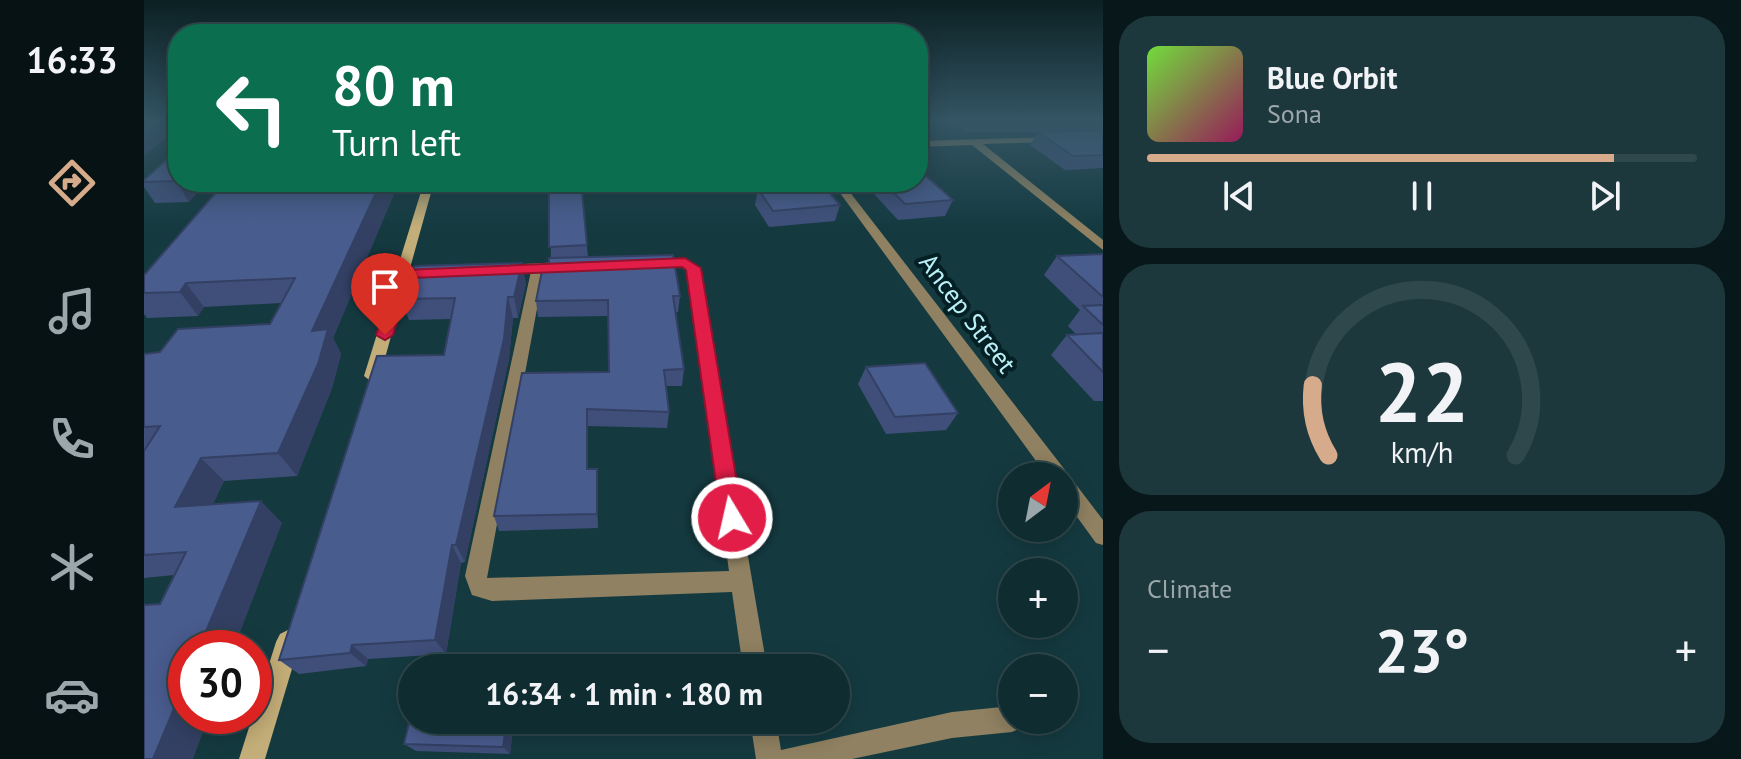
<!DOCTYPE html>
<meta charset="utf-8">
<style>
:root{--surface:#0f2c30;--page:#1d383c;--text:#f1f3f6;--muted:#9ba7ab;--line:#2f484c;--accent:#d6ab8b}
body{margin:0;font-family:"PT Sans",sans-serif;background:var(--page);color:var(--text);height:100vh;display:flex;flex-direction:column;font-size:30px;white-space:nowrap}
*{box-sizing:border-box;margin:0}
p{font-size:26px;color:var(--muted)}
.icon{flex:none;width:44px;height:44px;fill:none;stroke:currentColor;stroke-width:2;stroke-linecap:round;stroke-linejoin:round}
.map{position:relative;flex:1;overflow:hidden}
.drawer{display:flex;flex-direction:column;gap:16px;padding:16px;background:#08181a;width:638px}
.drawer>*{flex:none}
.hud{position:absolute;left:24px;top:24px;width:760px;height:168px;border-radius:32px;box-shadow:0 4px 20px #0003,0 0 0 2px var(--line);background:#0b6e4f;color:#fff;overflow:hidden}
.needle{width:52px;rotate:32deg}
.fabs{position:absolute;left:854px;top:462px;display:grid;gap:16px}
.fabs a{display:grid;place-items:center;width:80px;height:80px;border-radius:50%;background:var(--surface);box-shadow:0 4px 20px #0003,0 0 0 2px var(--line);font-size:40px}
.speed{position:absolute;left:24px;top:630px;display:flex;gap:16px;font-size:40px;font-weight:700;text-align:center}
.speed>*{display:grid;place-content:center;width:104px;height:104px;border-radius:50%;background:var(--surface);box-shadow:0 4px 20px #0003,0 0 0 2px var(--line);line-height:1}
.speed .limit{border:12px solid #d22;background:#fff;color:#111}
.pin{position:absolute;display:grid;place-items:center;width:68px;height:68px;color:#fff;margin:-82px -34px;border-radius:50% 50% 50% 0;rotate:-45deg;box-shadow:0 0 8px #0007}
.pin .icon{rotate:45deg}
.me{position:absolute;width:88px;margin:-44px;rotate:351deg;stroke-linejoin:round;filter:drop-shadow(0 0 6px #0008)}
.turn{display:flex;align-items:center;gap:28px;height:168px;padding:0 32px;font-size:36px}
.turn .icon{width:104px;height:104px;stroke-width:2.5}
.turn b{display:block;font-size:56px;line-height:68px}
.big{font-size:60px;font-weight:700;line-height:1.1}
.drawer .tile{flex:1;display:flex;flex-direction:column;justify-content:center;gap:12px;min-width:0;padding:0 28px;border-radius:32px;background:var(--page)}
.drawer .dial{align-items:center;gap:0}
.dial svg{height:208px;overflow:visible;fill:none;stroke:var(--line);stroke-width:7;stroke-linecap:round;text-anchor:middle}
.dial text{fill:var(--text);stroke:none}
.song{display:flex;align-items:center;gap:24px}
.cover{width:96px;height:96px;border-radius:12px;background:linear-gradient(135deg,hsl(100 70% 55%),hsl(330 70% 35%))}
.played{height:8px;border-radius:4px;background:linear-gradient(90deg,var(--accent) 85%,var(--line) 85%)}
.keys{display:flex;justify-content:space-around;direction:ltr}
.heat{display:flex;justify-content:space-between;align-items:center;font-size:44px;direction:ltr}
.trip{position:absolute;left:254px;top:654px;width:452px;height:80px;border-radius:40px;background:var(--surface);box-shadow:0 4px 20px #0003,0 0 0 2px var(--line);font-weight:700;line-height:80px;text-align:center}
main{display:flex;flex:1;min-height:0}
.menu{display:flex;flex-direction:column;width:144px;justify-content:space-around;align-items:center;background:#061213;color:var(--muted)}
.menu .icon{width:56px;height:56px}
.menu .current{color:var(--accent)}
.menu b{font-size:36px;color:var(--text)}
.map>svg:first-child{display:block}
.lines{fill:none;stroke-linecap:round;stroke-linejoin:round}
.street{fill:#8f8161;fill-rule:evenodd}
.secondary{fill:#c3ad78;fill-rule:evenodd}
.wall{fill:#3f4f7a}
.shaded-wall{fill:#334063}
.building{fill:#495c8e;stroke:#334063;stroke-width:2}
.route{fill:#e11d48;stroke:#92132f;stroke-width:2}
.labels{text-anchor:middle;dominant-baseline:central;stroke-width:8;stroke-linejoin:round;paint-order:stroke}
.street-label{font-size:26px;fill:#bcf0f8;stroke:#052024}
</style>
<main>
<nav class="menu">
<b>16:33</b>
<svg class="icon current" aria-label="directions" viewBox="0 0 24 24"><path d="M12 3l9 9-9 9-9-9zM9 14v-3h6M13 9l2 2-2 2"/></svg>
<svg class="icon" aria-label="music" viewBox="0 0 24 24"><path d="M9 18V5l10-2v13"/><circle cx="6" cy="18" r="3"/><circle cx="16" cy="16" r="3"/></svg>
<svg class="icon" aria-label="phone" viewBox="0 0 24 24"><path d="M5 4h4l2 5-3 2q2 4 5 5l2-3 5 2v4C11 20 4 13 5 4z"/></svg>
<svg class="icon" aria-label="climate" viewBox="0 0 24 24"><path d="M12 3v18M4 7l16 10M4 17L20 7"/></svg>
<svg class="icon" aria-label="car" viewBox="0 0 24 24"><path d="M5 17H2v-5l4-1 3-4h7l3 4 3 1v5h-3M9 17h6M6 11h13"/><circle cx="7" cy="17" r="2"/><circle cx="17" cy="17" r="2"/></svg>
</nav>
<div class="map">
<svg width="959" height="759" viewBox="0 0 959 759">
<rect width="100%" height="100%" fill="#143a40"/>
<g class="lines">
<path class="street" d="M911 137V141L908 142 839 144 959 240V250L828 145 774 147V141Z
M688 182H698L921 470 923 477 927 478 959 520V545L952 543 920 499V476H903Z
M509 258H541L555 268 623 668H599L588 592 348 601 328 595 321 576 387 271 357 273 351 269 357 265 418 262 423 263V269L400 271 343 578 585 571 543 269 538 266 504 265V259Z
M868 706V720H880L877 728 868 732 808 738 708 759H612L606 720H632L637 750 808 712Z"/>
<path class="secondary" d="M280 182H290L236 376 228 382 220 376Z
M144 630 152 634 156 642 121 759H95L132 642 136 634Z"/>
</g>
<path class="wall" d="M774 121H959V168L921 170 886 145 894 132H906H822L809 122 774 123Z
M34 149 45 202 11 203 0 187V180Z
M81 182H255L189 338 197 354 188 388 153 476 80 481 69 504 138 523 16 604 30 575 0 578V354L16 352 126 324 137 303 60 307 54 316 3 318 0 314V275Z
M405 182H450L448 194H438L444 257 536 296 534 312H531L540 369 538 386H522L525 412 523 428 444 426V469L454 484V528L355 531 350 516 465 372 464 316 394 317 392 301 405 266 407 258Z
M736 182H774L809 200 801 216 754 220 731 195Z
M614 189 696 205 691 221 625 227 611 205Z
M959 254V401H950L907 355 923 335 932 334 924 326 936 310 900 275 913 256Z
M382 283 374 318H369L365 359 321 562 317 563 302 654 224 659 222 666 155 674 135 660 300 355 307 319 265 320 257 299Z
M722 367 814 413 802 430 742 434 714 384Z
M370 720 366 754 272 751 260 744Z"/>
<path class="shaded-wall" d="M18 121H34V129L0 156V134Z
M34 179V182H64L45 202 32 181Z
M237 182H255L189 338 197 354 188 388 153 476 134 453 168 331Z
M378 263 382 283 374 318 370 297Z
M42 283 60 307 54 316 36 292Z
M364 297 369 318 365 359 321 562 312 545Z
M443 409 444 426V485L443 469Z
M57 458 80 481 57 529 31 507Z
M453 469 454 484V528L453 514Z
M117 501 138 523 90 648H55Z
M308 545 317 563 302 654 291 640Z
M208 645 224 659 222 666 206 653Z
M42 680V716H65L49 759H9Z
M363 720H370L366 754 359 747Z"/>
<path class="building" d="M0 121H18L0 134Z
M959 130V155L929 156 894 132Z
M34 149V179L32 181 0 182V180Z
M782 176 809 200 761 204 739 182H774V177Z
M81 182H237L168 331 184 329 174 364 134 453 57 458 31 507 117 501 55 648H42V680L9 759H0V605L16 604 42 552 0 555V451L16 426 0 427V354L16 352 34 329 126 324 151 278 42 283 36 292 0 293V275Z
M405 182H437L443 245 405 247Z
M678 184 696 205 629 211 614 189Z
M959 254V297L913 256Z
M529 255 536 296H529L540 369 520 370 525 412 443 409V469H453V514L350 516 378 373 465 372 464 300 392 301 399 266H405V258Z
M378 263 370 297H364L360 339 312 545H308L291 640 208 645 206 653 135 660 233 356 300 355 311 298 257 299 270 266Z
M959 305V325L939 306Z
M959 333V372L923 335Z
M781 363 814 413 751 417 722 367Z
M281 658 371 660 370 668H278Z
M268 710V720H363L359 747 260 744Z"/>
<linearGradient id="sky" x2="0" y2="1"><stop stop-color="#0b2023"/><stop offset="0.53" stop-color="#345564"/><stop offset="1" stop-color="#345564" stop-opacity="0"/></linearGradient>
<rect width="959" height="227" fill="url(#sky)"/>
<path class="route" d="M541 258 557 268 599 518 596 526 588 529 580 526 577 518 542 270 538 267 266 278 249 335 241 340 232 335 253 274 260 270Z"/>
<g class="labels">
<g class="street-label">
<text transform="translate(824 313) rotate(53)">Ancep Street</text>
</g>
</g>
</svg>
<div class="fabs">
<a><svg class="needle" viewBox="-14 -14 28 28"><path d="M0-13l5 13h-10z" fill="#e53935"/><path d="M0 13l5-13h-10z" fill="#9ba7ab"/></svg></a>
<a>+</a>
<a>−</a>
</div>
<div class="speed"><div class="limit">30</div></div>
<div class="pin" style="left:241px;top:335px;background:#d93025"><svg class="icon" aria-label="arrive" viewBox="0 0 24 24"><path d="M6 21V4h12l-3 4 3 4H6"/></svg></div>
<svg class="me" style="left:588px;top:518px" viewBox="-20 -20 40 40"><circle r="17" fill="#e11d48" stroke="#fff" stroke-width="3"/><path d="M0-11L8 9 0 5-8 9z" fill="#fff"/></svg>
<div class="trip">16:34 · 1 min · 180 m</div>
<div class="hud">
<div class="turn"><svg class="icon" aria-label="left" viewBox="0 0 24 24"><path d="M17 20v-9H6M10 6l-5 5 5 5"/></svg><div><b>80 m</b>Turn left</div></div>
</div>
</div>
<section class="drawer">
<div class="tile">
<div class="song"><i class="cover"></i><div><b>Blue Orbit</b><p>Sona</p></div></div>
<div class="played"></div>
<div class="keys"><svg class="icon" aria-label="previous" viewBox="0 0 24 24"><path d="M18 5L8 12l10 7zM5 5v14"/></svg><svg class="icon" aria-label="pause" viewBox="0 0 24 24"><path d="M8 5v14M16 5v14"/></svg><svg class="icon" aria-label="next" viewBox="0 0 24 24"><path d="M6 5l10 7-10 7zM19 5v14"/></svg></div>
</div>
<div class="tile dial"><svg viewBox="0 0 100 80">
<path d="M14 69A42 42 0 1 1 86 69"/>
<path d="M14 69A42 42 0 0 1 8 42" stroke="#d6ab8b"/>
<text x="50" y="56" font-size="32" font-weight="700">22</text>
<text x="50" y="72" font-size="11">km/h</text>
</svg></div>
<div class="tile"><p>Climate</p>
<div class="heat"><a>−</a><b class="big">23°</b><a>+</a></div>
</div>
</section>
</main>
